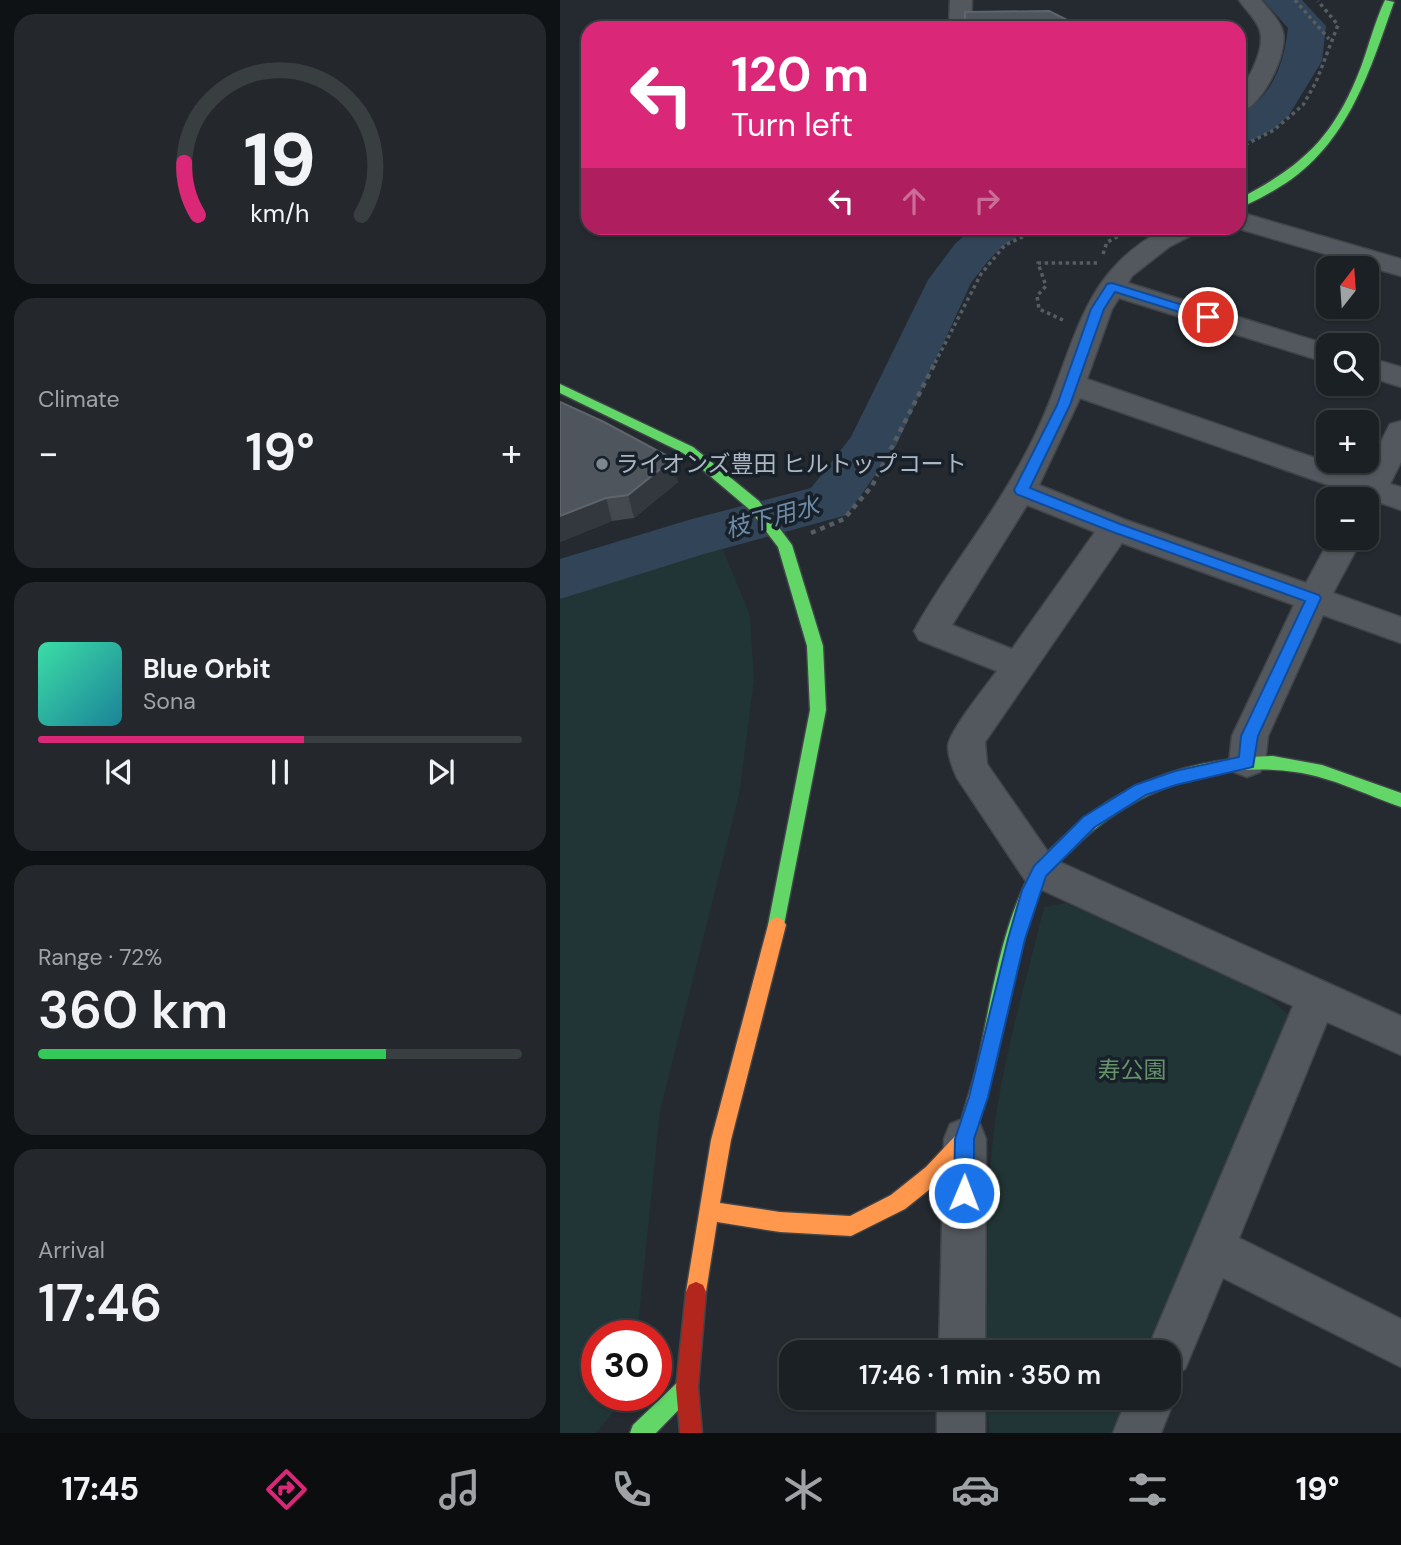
<!DOCTYPE html>
<meta charset="utf-8">
<style>
:root{--surface:#1b2024;--page:#24282c;--text:#f1f3f6;--muted:#a0a3a6;--line:#393e41;--accent:#db2777}
body{margin:0;font-family:"DM Sans","Noto Sans JP",sans-serif;background:var(--page);color:var(--text);height:100vh;display:flex;flex-direction:column;font-size:26px;white-space:nowrap}
*{box-sizing:border-box;margin:0}
p{font-size:23px;color:var(--muted)}
.icon{flex:none;width:38px;height:38px;fill:none;stroke:currentColor;stroke-width:2;stroke-linecap:round;stroke-linejoin:round}
.map{position:relative;flex:1;overflow:hidden}
.panel{display:flex;flex-direction:column;gap:14px;padding:14px;background:#0f1214;width:560px}
.panel>*{flex:none}
.banner{position:absolute;left:21px;top:21px;width:665px;height:214px;border-radius:21px;box-shadow:0 2px 5px #0004,0 0 0 2px var(--line);background:#db2777;color:#fff;overflow:hidden}
.needle{width:46px;rotate:17deg}
.tools{position:absolute;left:756px;top:256px;display:grid;gap:14px}
.tools a{display:grid;place-items:center;width:63px;height:63px;border-radius:14px;background:var(--surface);box-shadow:0 2px 5px #0004,0 0 0 2px var(--line);font-size:35px}
.speed{position:absolute;left:21px;top:1320px;display:flex;gap:14px;font-size:35px;font-weight:700;text-align:center}
.speed>*{display:grid;place-content:center;width:91px;height:91px;border-radius:50%;background:var(--surface);box-shadow:0 2px 5px #0004,0 0 0 2px var(--line);line-height:1}
.speed .limit{border:10px solid #d22;background:#fff;color:#111}
.pin{position:absolute;display:grid;place-items:center;width:60px;height:60px;color:#fff;margin:-30px;border:4px solid #fff;border-radius:50%;box-shadow:0 2px 7px #0007}
.me{position:absolute;width:77px;margin:-38px;rotate:1deg;stroke-linejoin:round;filter:drop-shadow(0 0 5px #0008)}
.turn{display:flex;align-items:center;gap:24px;height:147px;padding:0 35px;font-size:32px}
.turn .icon{width:91px;height:91px;stroke-width:2.5}
.turn b{display:block;font-size:49px;line-height:60px}
.lanes{display:flex;align-items:center;height:66px;padding:0 35px;background:#0003;justify-content:center;gap:35px;direction:ltr}
.lanes .off{opacity:.35}
.big{font-size:52px;font-weight:600;line-height:1.1}
.panel .widget{flex:1;display:flex;flex-direction:column;justify-content:center;gap:10px;min-width:0;padding:0 24px;border-radius:21px;background:var(--page)}
.panel .dial{align-items:center;gap:0}
.dial svg{height:182px;overflow:visible;fill:none;stroke:var(--line);stroke-width:7;stroke-linecap:round;text-anchor:middle}
.dial text{fill:var(--text);stroke:none}
.song{display:flex;align-items:center;gap:21px}
.cover{width:84px;height:84px;border-radius:10px;background:linear-gradient(135deg,hsl(160 70% 55%),hsl(190 70% 35%))}
.played{height:7px;border-radius:4px;background:linear-gradient(90deg,var(--accent) 55%,var(--line) 55%)}
.keys{display:flex;justify-content:space-around;direction:ltr}
.heat{display:flex;justify-content:space-between;align-items:center;font-size:38px;direction:ltr}
.charge{height:10px;border-radius:5px;background:linear-gradient(90deg,#34c759 72%,var(--line) 0)}
.trip{position:absolute;left:219px;top:1340px;width:402px;height:70px;border-radius:21px;background:var(--surface);box-shadow:0 2px 5px #0004,0 0 0 2px var(--line);font-weight:600;line-height:70px;text-align:center}
.menu{display:flex;height:112px;justify-content:space-around;align-items:center;background:#0b0d0e;color:var(--muted)}
.menu .icon{width:49px;height:49px}
.menu .selected{color:var(--accent)}
.menu b{font-size:32px;color:var(--text)}
main{display:flex;flex:1;min-height:0}
.map>svg:first-child{display:block}
.green{fill:#223536}
.lines{fill:none;stroke-linecap:round;stroke-linejoin:round}
.river{fill:#324558;fill-rule:evenodd}
.street-casing{stroke:#404449;stroke-width:3}
.fast-casing{stroke:#404449;stroke-width:3}
.slow-casing{stroke:#404449;stroke-width:3}
.jam-casing{stroke:#404449;stroke-width:3}
.path-far1{stroke:#565d62;stroke-width:3.5;stroke-dasharray:3.5 3.5;stroke-linecap:butt}
.path{stroke:#565d62;stroke-width:4.5;stroke-dasharray:5 5;stroke-linecap:butt}
.street{fill:#53585e;fill-rule:evenodd}
.fast{fill:#63d668;fill-rule:evenodd}
.slow{fill:#ff974d;fill-rule:evenodd}
.jam{fill:#b3261e;fill-rule:evenodd}
.wall{fill:#444950}
.shaded-wall{fill:#32383e}
.building{fill:#4f555c;stroke:#5e646c;stroke-width:2}
.route{fill:#1a73e8;stroke:#114b97;stroke-width:2}
.poi-dot{fill:#7c8690;stroke:#18212a;stroke-width:2.5}
.labels{text-anchor:middle;dominant-baseline:central;stroke-width:7;stroke-linejoin:round;paint-order:stroke}
.poi-label{font-size:23px;fill:#acb7c3;stroke:#18212a;text-anchor:start}
.park-label{font-size:23px;fill:#65926b;stroke:#18212a}
.water-label{font-size:24px;font-style:italic;fill:#6d8ba6;stroke:#18212a}
</style>
<main>
<section class="panel">
<div class="widget dial"><svg viewBox="0 0 100 80">
<path d="M14 69A42 42 0 1 1 86 69"/>
<path d="M14 69A42 42 0 0 1 8 46" stroke="#db2777"/>
<text x="50" y="56" font-size="32" font-weight="700">19</text>
<text x="50" y="72" font-size="11">km/h</text>
</svg></div>
<div class="widget"><p>Climate</p>
<div class="heat"><a>−</a><b class="big">19°</b><a>+</a></div>
</div>
<div class="widget">
<div class="song"><i class="cover"></i><div><b>Blue Orbit</b><p>Sona</p></div></div>
<div class="played"></div>
<div class="keys"><svg class="icon" aria-label="previous" viewBox="0 0 24 24"><path d="M18 5L8 12l10 7zM5 5v14"/></svg><svg class="icon" aria-label="pause" viewBox="0 0 24 24"><path d="M8 5v14M16 5v14"/></svg><svg class="icon" aria-label="next" viewBox="0 0 24 24"><path d="M6 5l10 7-10 7zM19 5v14"/></svg></div>
</div>
<div class="widget"><p>Range · 72%</p><b class="big">360 km</b><div class="charge"></div></div>
<div class="widget"><p>Arrival</p><b class="big">17:46</b></div>
</section>
<div class="map">
<svg width="841" height="1433" viewBox="0 0 841 1433">
<rect width="100%" height="100%" fill="#242a30"/>
<path class="green" d="M161 545 190 616 194 680 179 794 100 1110 77 1335H37V1395H67L36 1433H0V593L86 567 142 546Z
M506 903 703 994 728 1014 587 1353H425C428 1276 425 1198 435 1122 445 1050 467 978 484 907Z
M426 1398H568L553 1433H430Z"/>
<g class="lines">
<path class="river" d="M703 0H742L766 26 762 61 729 115 714 129 693 140 679 143V115C713 97 724 63 728 28Z
M413 228H467C460 238 454 238 445 245 431 255 421 270 411 283L337 444 287 515 144 554 0 599V559L132 519 251 488 291 437 368 280 395 244Z"/>
<g class="street-casing">
<path id="street" d="M390 0H412L411 28H389Z
M679 0H701C708 9 720 20 723 32 728 54 702 107 679 113V91C690 78 707 45 699 28 695 18 685 9 679 0Z
M679 212 841 259V276L676 228H679Z
M606 228H638L634 234 609 247 572 276 568 283 769 345 768 363 559 298 552 309 527 379 804 475 830 424 841 421V462L830 484 841 487V510L821 503 818 508 807 511V499H792L794 494 520 398 479 485 566 520 746 583 771 537H803L773 593 841 617V643L763 615 708 736 705 762 700 772 687 777 674 772 669 762 672 736 734 605 562 543 425 742 427 764 493 859 841 1016V1055L767 1022 679 1238 841 1319V1367L663 1278 625 1369 609 1376V1353H586L733 1006 467 883 397 778C393 769 388 757 388 746 390 730 426 686 437 671L359 640 354 631C381 581 417 537 446 488 462 462 478 431 489 403 519 328 528 268 606 228ZM467 505 535 532 452 649 392 625Z
M807 357 841 367V387L807 376Z
M405 1118 420 1124 426 1139 425 1353H379L384 1139 390 1124Z
M609 1384 615 1398 601 1433H553L567 1398H609Z
M377 1398H425V1433H377Z"/>
</g>
<g class="fast-casing">
<path id="fast" d="M825 0 834 2C808 76 786 150 713 191 702 197 691 204 679 207V199C744 165 774 137 801 67 809 45 815 21 825 0Z
M0 384 133 447 199 501 232 545 263 646 266 710 223 930 217 933 211 930 208 925 250 710 247 646 218 547 189 509 123 453 0 393Z
M713 756 762 765 841 793V807C806 795 772 777 735 772 654 760 570 791 513 849 504 858 491 867 484 880 456 934 448 1009 434 1069L432 1075 425 1078 418 1075 416 1069C431 1004 439 930 472 870 479 858 491 849 501 839 559 781 632 758 713 756Z
M127 1376 134 1380 138 1387 134 1394 96 1433H70L73 1425 120 1380Z"/>
</g>
<g class="slow-casing">
<path id="slow" d="M217 917 223 920 226 925 171 1140 160 1203 220 1212 290 1216 331 1195 366 1167 397 1134 418 1063 425 1060 432 1063 434 1069 412 1146 380 1181 345 1209 291 1236 220 1232 157 1222 146 1292 143 1299 136 1302 129 1299 126 1292 151 1140 208 925 211 920Z"/>
</g>
<g class="jam-casing">
<path id="jam" d="M136 1282 143 1285 146 1292 138 1387 142 1433H120L116 1387 126 1292 129 1285Z"/>
</g>
<path class="path-far1" d="M735 0 769 39
M679 148 714 130 743 105 756 82 778 25 758 1
M543 254 547 242 565 233
M503 320 479 309 477 296 486 286 478 263H537
M375 363 421 274 445 245 482 228"/>
<path class="path" d="M251 533 284 519 312 486 376 361"/>
<use href="#street" class="street"/>
<use href="#fast" class="fast"/>
<use href="#slow" class="slow"/>
<use href="#jam" class="jam"/>
</g>
<path class="wall" d="M0 402 118 482 74 518 52 521 0 542Z"/>
<path class="shaded-wall" d="M113 459 118 482 74 518 68 495Z
M46 498 52 521 0 542V516Z"/>
<path class="building" d="M489 11 511 22 534 27V28H405V12Z
M0 402 44 422 113 459 68 495 46 498 0 516Z"/>
<path class="route" d="M552 283 652 314 654 317 648 321 555 292 544 309 510 405 470 488 560 524 759 595 761 598 698 736 693 767 616 785 586 795 535 827 486 876 465 939 428 1097 414 1139V1193L411 1200 404 1202 397 1200 394 1193 395 1139 409 1097 448 939 462 890 474 866 523 817 575 785 615 771 679 757 681 736 745 601 550 531 456 494 454 490 497 405 531 309 547 284Z"/>
<circle class="poi-dot" cx="42" cy="464" r="7"/>
<g class="labels">
<g class="poi-label">
<text x="56" y="464">ライオンズ豊田 ヒルトップコート</text>
</g>
<g class="park-label">
<text x="572" y="1070">寿公園</text>
</g>
<g class="water-label">
<text transform="translate(212 517) rotate(-15)">枝下用水</text>
</g>
</g>
</svg>
<div class="tools">
<a><svg class="needle" viewBox="-14 -14 28 28"><path d="M0-13l5 13h-10z" fill="#e53935"/><path d="M0 13l5-13h-10z" fill="#a0a3a6"/></svg></a>
<a><svg class="icon" aria-label="search" viewBox="0 0 24 24"><circle cx="10" cy="10" r="6"/><path d="M15 15l6 6"/></svg></a>
<a>+</a>
<a>−</a>
</div>
<div class="speed"><div class="limit">30</div></div>
<div class="pin" style="left:648px;top:317px;background:#d93025"><svg class="icon" aria-label="arrive" viewBox="0 0 24 24"><path d="M6 21V4h12l-3 4 3 4H6"/></svg></div>
<svg class="me" style="left:404px;top:1193px" viewBox="-20 -20 40 40"><circle r="17" fill="#1a73e8" stroke="#fff" stroke-width="3"/><path d="M0-11L8 9 0 5-8 9z" fill="#fff"/></svg>
<div class="trip">17:46 · 1 min · 350 m</div>
<div class="banner">
<div class="turn"><svg class="icon" aria-label="left" viewBox="0 0 24 24"><path d="M17 20v-9H6M10 6l-5 5 5 5"/></svg><div><b>120 m</b>Turn left</div></div>
<div class="lanes"><svg class="icon" aria-label="left" viewBox="0 0 24 24"><path d="M17 20v-9H6M10 6l-5 5 5 5"/></svg><svg class="icon off" aria-label="ahead" viewBox="0 0 24 24"><path d="M12 20V5M6 11l6-6 6 6"/></svg><svg class="icon off" aria-label="right" viewBox="0 0 24 24"><path d="M7 20v-9h11M14 6l5 5-5 5"/></svg></div>
</div>
</div>
</main>
<nav class="menu">
<b>17:45</b>
<svg class="icon selected" aria-label="directions" viewBox="0 0 24 24"><path d="M12 3l9 9-9 9-9-9zM9 14v-3h6M13 9l2 2-2 2"/></svg>
<svg class="icon" aria-label="music" viewBox="0 0 24 24"><path d="M9 18V5l10-2v13"/><circle cx="6" cy="18" r="3"/><circle cx="16" cy="16" r="3"/></svg>
<svg class="icon" aria-label="phone" viewBox="0 0 24 24"><path d="M5 4h4l2 5-3 2q2 4 5 5l2-3 5 2v4C11 20 4 13 5 4z"/></svg>
<svg class="icon" aria-label="climate" viewBox="0 0 24 24"><path d="M12 3v18M4 7l16 10M4 17L20 7"/></svg>
<svg class="icon" aria-label="car" viewBox="0 0 24 24"><path d="M5 17H2v-5l4-1 3-4h7l3 4 3 1v5h-3M9 17h6M6 11h13"/><circle cx="7" cy="17" r="2"/><circle cx="17" cy="17" r="2"/></svg>
<svg class="icon" aria-label="filters" viewBox="0 0 24 24"><path d="M4 7h16M4 17h16"/><circle cx="9" cy="7" r="2"/><circle cx="15" cy="17" r="2"/></svg>
<b>19°</b>
</nav>
